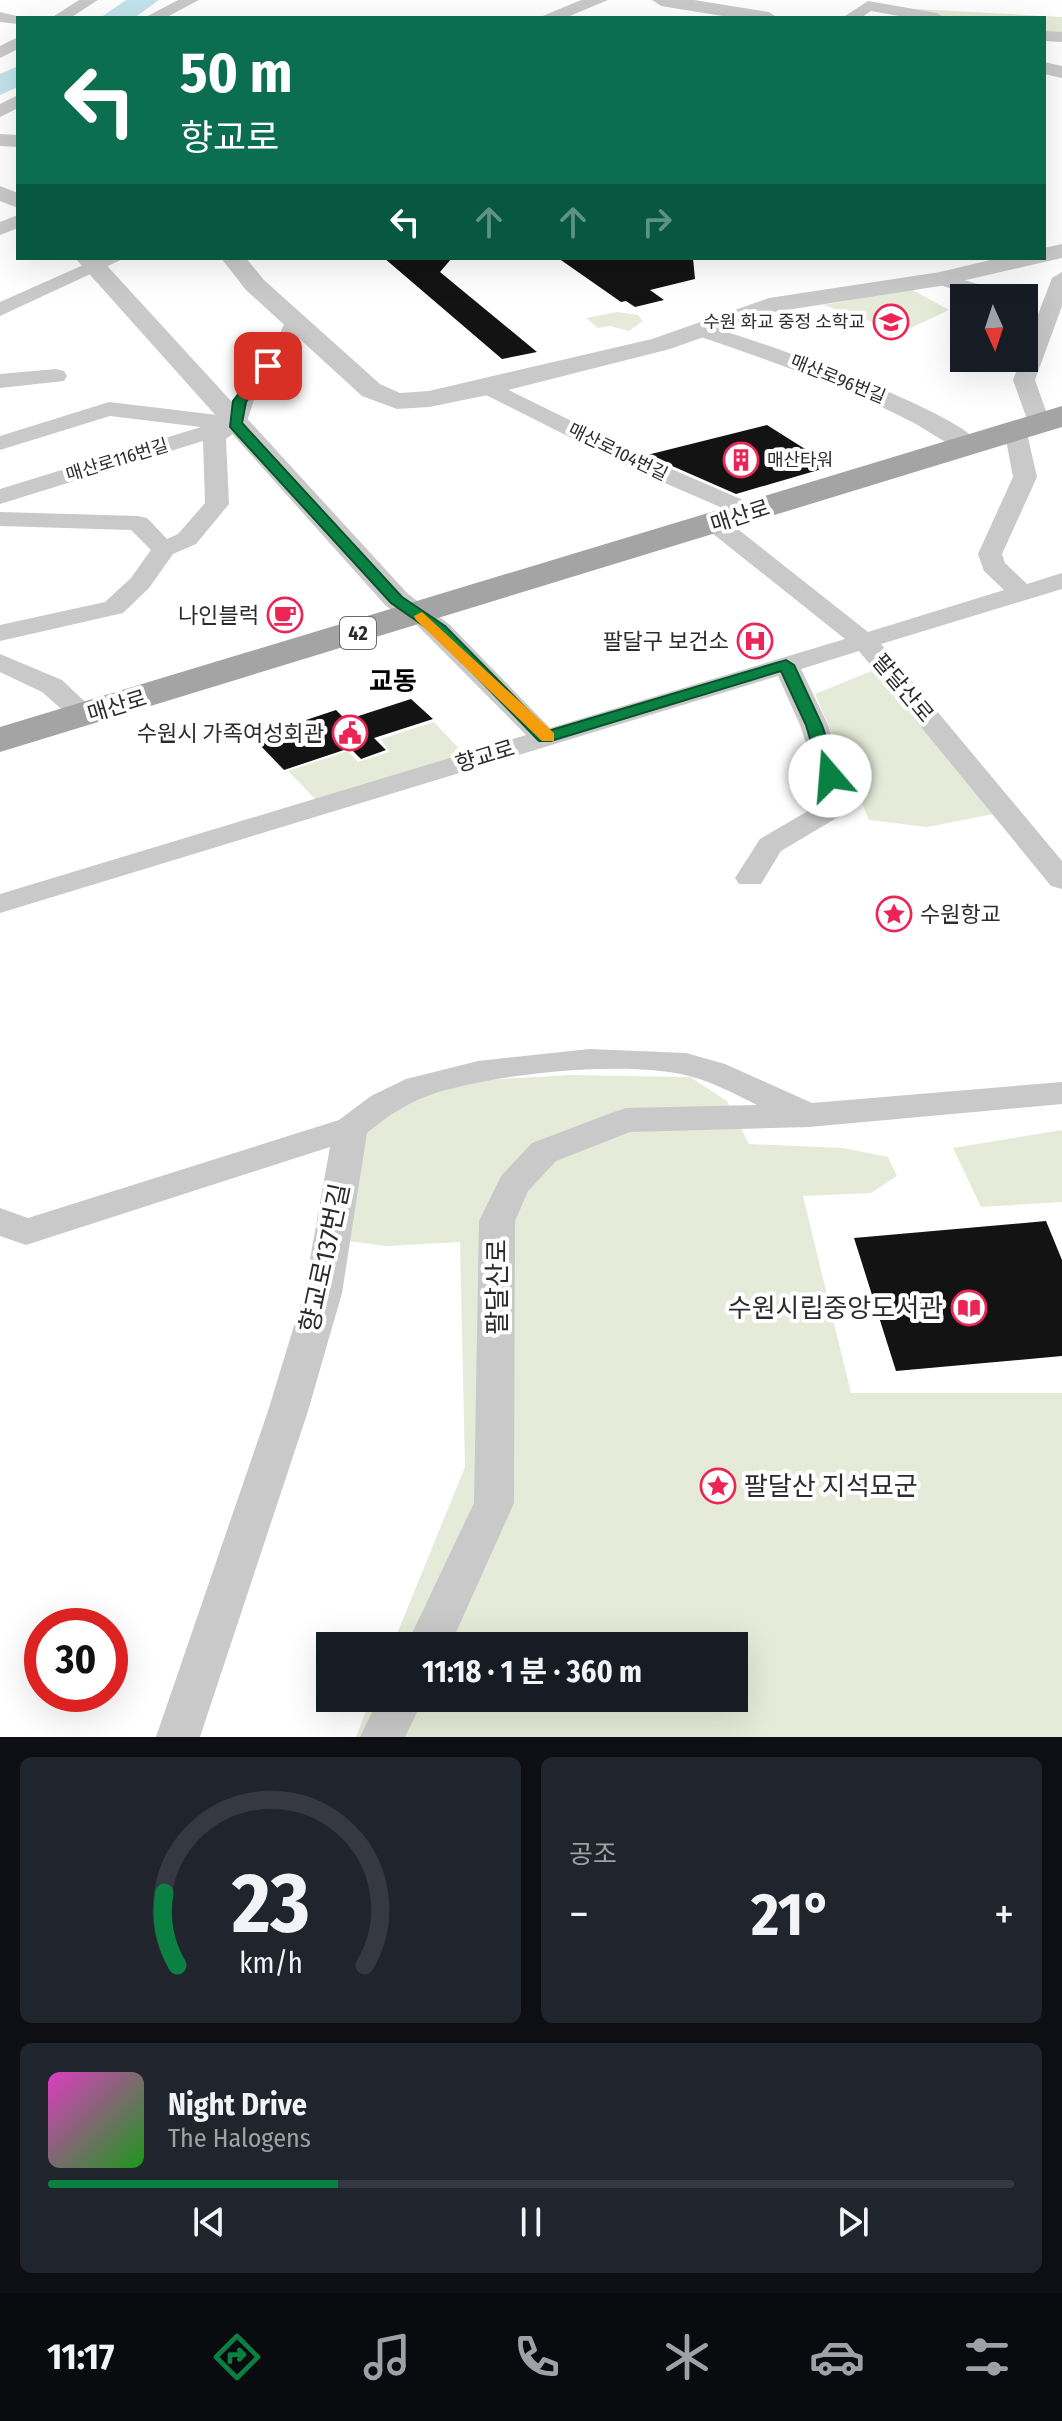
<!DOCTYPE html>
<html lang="ko">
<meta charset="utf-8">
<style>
:root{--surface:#171b24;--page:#20242c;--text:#f1f3f6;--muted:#9ea1a6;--line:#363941;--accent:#0b8043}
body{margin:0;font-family:"Fira Sans Condensed","Noto Sans KR",sans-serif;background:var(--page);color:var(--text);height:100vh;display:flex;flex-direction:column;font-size:30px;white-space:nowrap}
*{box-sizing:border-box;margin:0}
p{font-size:26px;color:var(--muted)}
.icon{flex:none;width:44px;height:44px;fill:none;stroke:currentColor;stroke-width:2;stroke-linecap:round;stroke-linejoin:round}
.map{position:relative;height:1737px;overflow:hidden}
.panel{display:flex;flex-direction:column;gap:20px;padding:20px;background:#0d0f14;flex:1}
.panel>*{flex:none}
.hud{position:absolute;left:16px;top:16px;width:1030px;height:244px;border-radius:0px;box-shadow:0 8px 32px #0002;background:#0b6e4f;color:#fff;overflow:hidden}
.needle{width:52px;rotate:177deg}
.tools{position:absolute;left:950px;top:284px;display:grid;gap:16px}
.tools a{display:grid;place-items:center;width:88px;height:88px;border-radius:0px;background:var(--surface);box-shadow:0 8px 32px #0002;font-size:40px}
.speed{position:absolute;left:24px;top:1608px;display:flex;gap:16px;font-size:40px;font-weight:700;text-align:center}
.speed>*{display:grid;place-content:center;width:104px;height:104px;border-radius:50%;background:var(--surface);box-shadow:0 8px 32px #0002;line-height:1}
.speed .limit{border:12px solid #d22;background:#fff;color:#111}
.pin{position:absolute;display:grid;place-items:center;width:68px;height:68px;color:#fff;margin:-34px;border-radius:16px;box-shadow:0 4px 12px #0006}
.me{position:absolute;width:88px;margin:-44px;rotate:342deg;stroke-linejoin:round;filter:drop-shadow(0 0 6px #0008)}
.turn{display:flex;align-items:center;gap:28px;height:168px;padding:0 32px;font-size:36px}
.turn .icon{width:104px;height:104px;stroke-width:2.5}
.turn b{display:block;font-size:56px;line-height:68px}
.lanes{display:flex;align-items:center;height:76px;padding:0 32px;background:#0003;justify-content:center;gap:40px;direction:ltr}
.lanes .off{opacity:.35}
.big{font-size:60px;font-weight:700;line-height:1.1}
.panel .tile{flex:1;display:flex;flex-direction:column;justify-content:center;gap:12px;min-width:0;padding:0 28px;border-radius:12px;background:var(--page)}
.panel .dial{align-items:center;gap:0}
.dial svg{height:208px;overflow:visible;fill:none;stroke:var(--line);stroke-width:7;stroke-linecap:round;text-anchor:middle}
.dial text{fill:var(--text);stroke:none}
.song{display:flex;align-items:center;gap:24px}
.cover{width:96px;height:96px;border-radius:12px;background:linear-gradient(135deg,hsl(310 70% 55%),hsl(120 70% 35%))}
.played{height:8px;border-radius:4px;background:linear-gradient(90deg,var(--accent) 30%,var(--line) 30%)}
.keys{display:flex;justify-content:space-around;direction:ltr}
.heat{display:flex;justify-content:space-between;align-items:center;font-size:44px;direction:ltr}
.panel .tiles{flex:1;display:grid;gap:20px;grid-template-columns:1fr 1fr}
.tile:last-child{grid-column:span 2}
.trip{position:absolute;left:316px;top:1632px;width:432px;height:80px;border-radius:0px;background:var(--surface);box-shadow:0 8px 32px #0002;font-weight:700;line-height:80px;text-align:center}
.dock{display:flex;height:128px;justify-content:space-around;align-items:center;background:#090b0e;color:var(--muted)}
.dock .icon{width:56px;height:56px}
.dock .current{color:var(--accent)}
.dock b{font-size:36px;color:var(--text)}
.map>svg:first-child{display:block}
.green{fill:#e5ebd8}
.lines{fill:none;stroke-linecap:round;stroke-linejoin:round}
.river{fill:#c3e3ec;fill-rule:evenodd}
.building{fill:#131313}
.minor{fill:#c9c9c9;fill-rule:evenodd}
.tertiary{fill:#c9c9c9;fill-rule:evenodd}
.primary{fill:#a4a4a4;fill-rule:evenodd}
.route{fill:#0b8043;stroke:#07532c;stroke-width:2}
.slow{fill:#f59e0b}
.labels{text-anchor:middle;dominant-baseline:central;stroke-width:8;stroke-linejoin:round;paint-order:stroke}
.far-poi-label{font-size:18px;fill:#2c2c2c;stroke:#fff;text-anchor:end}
.far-street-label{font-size:18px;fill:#2c2c2c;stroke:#fff}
.shield{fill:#fff;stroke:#6b6b6b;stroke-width:2}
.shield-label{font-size:20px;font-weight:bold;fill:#2c2c2c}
.street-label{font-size:22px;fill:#2c2c2c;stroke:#fff}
.poi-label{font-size:22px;fill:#2c2c2c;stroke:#fff;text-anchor:end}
.quarter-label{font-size:26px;font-weight:bold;fill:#000;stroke:#fff}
.near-street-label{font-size:26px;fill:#2c2c2c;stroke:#fff}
.near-poi-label{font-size:26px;fill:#2c2c2c;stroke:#fff;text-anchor:end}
</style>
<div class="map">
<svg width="1062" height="1737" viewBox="0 0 1062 1737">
<rect width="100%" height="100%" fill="#fff"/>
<path class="green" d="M880 7 1062 17V34H1044V18H949Z
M911 289 949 310 902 332 823 305Z
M617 312 638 315 643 321 629 331 610 326 598 328 586 318Z
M874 670 999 813 927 827 869 820 815 694Z
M434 722 467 757 320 804 288 771 348 751 358 762 389 752 381 739Z
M571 1075 690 1077 727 1101 749 1144 843 1148 888 1157 897 1176 871 1193 803 1196 851 1393H1062V1737H356L371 1698H734V1646H392L465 1467 460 1242 387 1246 347 1241 370 1114 419 1095 483 1080Z
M1062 1130V1202L981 1207 953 1148Z"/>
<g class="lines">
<path class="river" d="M126 0H159L134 18H100Z
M18 66V87L0 95V74Z"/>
</g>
<path class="building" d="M384 258H452L440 272 537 352 502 359Z
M558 258H693L695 279 650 290 664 300 635 307 626 301 621 302Z
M767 425 832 466 736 494 647 455Z
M411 699 433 719 374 738 386 750 361 759 350 748 284 770 257 742 310 725 306 720 336 710 346 720Z
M1046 1221 1062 1260V1356L896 1371 854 1238Z"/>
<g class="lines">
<path class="minor" d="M79 0H98L70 18H51Z
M178 0H199L165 18H144Z
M868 1 937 13 945 18H910L871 11 861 18H842Z
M0 12 25 18H18V24L0 22Z
M1044 31 1062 32V42L1044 41Z
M18 37V49L0 58V46Z
M18 95V108L0 117V104Z
M18 215V228L0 235V222Z
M99 258H125L0 316V302Z
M1062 272V306L1035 380 1050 422 1039 429 1028 422 1013 380 1052 278Z
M940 273 1012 294 1015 298H983L933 283 930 279 933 275Z
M294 315 304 321 294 351 255 397 246 424 226 439 229 504 196 544 173 554 149 588 123 613 0 641V625L105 602 131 578 151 550 131 530 0 526V512L138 516 147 518 167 539 178 534 205 503 203 441 0 504V489L201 427 110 416 0 450V436L109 402 226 416 241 384 273 350 287 317Z
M699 324C748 336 955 409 980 444L977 449C956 454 929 430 910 421 841 385 766 359 692 334L689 330Z
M56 369 64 371 67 376 64 381 0 388V374Z
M488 380 651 460 759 507 763 512 751 519 743 517 635 470 480 392 477 387 480 382Z
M1015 422 1026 429 1037 477 1002 554 1005 563 1027 584 1062 573V589L881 644 1062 861V889L1051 886 859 651 801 669 828 725 854 804 850 810 781 851 761 884H739L735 878 760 839 825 801 800 725 778 676 0 913V894L526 735 405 613 409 608H427L449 624 550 728 845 639 707 529 704 524 707 519H725L868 632 1004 590 984 571 978 554 1013 477 1004 429Z
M0 654 62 680 99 715 95 721H75L42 692 0 672Z
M589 1049 686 1053 725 1064 812 1103 1062 1082V1104L809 1127 630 1132 556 1161 528 1191 515 1221 514 1503 450 1646H406L474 1503 479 1221 501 1176 532 1143 614 1112 626 1108 757 1105C735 1094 713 1082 689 1076 626 1059 492 1074 430 1095 407 1103 386 1117 367 1133L342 1293 308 1411 200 1737H156L268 1411 304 1293 330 1147 26 1245 0 1236V1208L28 1218 339 1120 371 1096 406 1079 478 1061Z
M379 1698H424L405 1737H360Z"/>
<path class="tertiary" d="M581 0H608L565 18H538Z
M652 0H694L769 12 778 18H735L661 6Z
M1044 62 1062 66V78L1044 74Z
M0 134 18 135V147L0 146Z
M0 186 18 193V208L0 201Z
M1062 244V258L940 286 774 312 670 349 488 395 429 407 397 409 362 396 246 290 221 258H246L264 280 380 384 400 393 429 391 652 339 769 298 940 272 999 258H1044V248Z
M75 258H100L408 594 433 613 429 620H407L386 606Z"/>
<path class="primary" d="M1062 406V427L0 752V727Z"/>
</g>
<path class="route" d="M263 364 274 366 246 402 242 423 402 597 445 626 548 731 786 660 794 665 822 725 839 776 836 779H824L821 776 806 725 781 671 551 741H539L434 633 391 603 230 427 233 401Z"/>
<path class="slow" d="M422 612 554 733V741H542L416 620 414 616Z"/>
<defs>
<g id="school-ring" transform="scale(1.8)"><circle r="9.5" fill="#fff" stroke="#ed2456" stroke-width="1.5"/><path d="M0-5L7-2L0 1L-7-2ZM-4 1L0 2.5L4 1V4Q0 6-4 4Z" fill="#ed2456"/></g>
<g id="building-ring" transform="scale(1.8)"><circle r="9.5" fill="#fff" stroke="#ed2456" stroke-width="1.5"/><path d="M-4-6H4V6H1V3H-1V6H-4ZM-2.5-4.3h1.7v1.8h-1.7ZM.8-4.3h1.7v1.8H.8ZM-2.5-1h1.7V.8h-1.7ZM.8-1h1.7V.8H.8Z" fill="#ed2456"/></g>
<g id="cafe-ring" transform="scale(1.8)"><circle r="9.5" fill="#fff" stroke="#ed2456" stroke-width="1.5"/><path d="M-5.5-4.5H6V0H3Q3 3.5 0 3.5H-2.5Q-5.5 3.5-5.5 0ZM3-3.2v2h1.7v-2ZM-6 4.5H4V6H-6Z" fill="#ed2456"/></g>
<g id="hospital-ring" transform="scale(1.8)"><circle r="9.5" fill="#fff" stroke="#ed2456" stroke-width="1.5"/><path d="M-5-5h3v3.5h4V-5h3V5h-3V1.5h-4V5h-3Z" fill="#ed2456"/></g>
<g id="civic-ring" transform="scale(1.8)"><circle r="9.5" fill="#fff" stroke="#ed2456" stroke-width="1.5"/><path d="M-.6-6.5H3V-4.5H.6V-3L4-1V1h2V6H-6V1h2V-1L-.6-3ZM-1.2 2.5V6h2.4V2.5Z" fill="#ed2456"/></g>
<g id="sight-ring" transform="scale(1.8)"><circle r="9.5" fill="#fff" stroke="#ed2456" stroke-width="1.5"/><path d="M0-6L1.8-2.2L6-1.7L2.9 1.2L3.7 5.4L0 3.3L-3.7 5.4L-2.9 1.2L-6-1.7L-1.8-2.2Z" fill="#ed2456"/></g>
<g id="library-ring" transform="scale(1.8)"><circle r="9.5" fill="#fff" stroke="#ed2456" stroke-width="1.5"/><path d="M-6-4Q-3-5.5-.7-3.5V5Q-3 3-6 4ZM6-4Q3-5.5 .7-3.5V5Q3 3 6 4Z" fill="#ed2456"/></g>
</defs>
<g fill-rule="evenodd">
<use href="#school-ring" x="891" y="322"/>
<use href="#building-ring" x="741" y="460"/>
<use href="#cafe-ring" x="285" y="615"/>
<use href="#hospital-ring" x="755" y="641"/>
<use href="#civic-ring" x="350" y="733"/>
<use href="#sight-ring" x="894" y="914"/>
<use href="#library-ring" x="969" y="1308"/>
<use href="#sight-ring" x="718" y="1486"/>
</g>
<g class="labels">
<g class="far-poi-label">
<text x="865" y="322">수원 화교 중정 소학교</text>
<text x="767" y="460" text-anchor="start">매산타워</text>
</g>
<g class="far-street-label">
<text transform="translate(838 379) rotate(22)">매산로96번길</text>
<text transform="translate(618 452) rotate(26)">매산로104번길</text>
<text transform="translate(117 460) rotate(-17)">매산로116번길</text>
</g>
<rect class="shield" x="340" y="617" width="36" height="32" rx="6"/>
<g class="shield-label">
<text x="358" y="633">42</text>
</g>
<g class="street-label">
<text transform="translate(740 516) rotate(-18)">매산로</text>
<text transform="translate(903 688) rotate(50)">팔달산로</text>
<text transform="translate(117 706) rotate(-17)">매산로</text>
<text transform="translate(485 756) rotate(-17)">향교로</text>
</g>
<g class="poi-label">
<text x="259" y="615">나인블럭</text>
<text x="729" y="641">팔달구 보건소</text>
<text x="324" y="733">수원시 가족여성회관</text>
<text x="920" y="914" text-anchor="start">수원항교</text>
</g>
<g class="quarter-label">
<text x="393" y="681">교동</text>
</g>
<g class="near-street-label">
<text transform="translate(325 1258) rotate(-78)">향교로137번길</text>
<text transform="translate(497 1287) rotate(-90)">팔달산로</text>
</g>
<g class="near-poi-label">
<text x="943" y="1308">수원시립중앙도서관</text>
<text x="744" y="1486" text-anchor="start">팔달산 지석묘군</text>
</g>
</g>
</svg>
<div class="tools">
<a><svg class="needle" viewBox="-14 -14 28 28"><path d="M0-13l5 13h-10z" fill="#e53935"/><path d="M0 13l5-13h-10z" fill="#9ea1a6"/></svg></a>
</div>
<div class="speed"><div class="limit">30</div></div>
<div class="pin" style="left:268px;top:366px;background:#d93025"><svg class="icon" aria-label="arrive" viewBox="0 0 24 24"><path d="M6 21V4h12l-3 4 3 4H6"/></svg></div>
<svg class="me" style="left:830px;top:776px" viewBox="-20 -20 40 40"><circle r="19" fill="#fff"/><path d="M0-13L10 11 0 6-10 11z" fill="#0b8043"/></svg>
<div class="trip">11:18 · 1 분 · 360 m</div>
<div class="hud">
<div class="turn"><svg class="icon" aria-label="left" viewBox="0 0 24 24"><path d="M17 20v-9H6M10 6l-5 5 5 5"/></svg><div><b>50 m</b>향교로</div></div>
<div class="lanes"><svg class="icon" aria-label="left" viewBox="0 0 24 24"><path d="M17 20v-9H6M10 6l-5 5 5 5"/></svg><svg class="icon off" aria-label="ahead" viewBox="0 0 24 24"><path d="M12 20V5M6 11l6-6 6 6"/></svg><svg class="icon off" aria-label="ahead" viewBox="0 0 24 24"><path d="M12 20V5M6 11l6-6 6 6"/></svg><svg class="icon off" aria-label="right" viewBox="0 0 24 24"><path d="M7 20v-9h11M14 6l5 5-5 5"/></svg></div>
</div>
</div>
<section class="panel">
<div class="tiles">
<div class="tile dial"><svg viewBox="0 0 100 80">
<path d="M14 69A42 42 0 1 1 86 69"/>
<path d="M14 69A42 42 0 0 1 9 41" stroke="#0b8043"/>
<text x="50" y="56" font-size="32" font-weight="700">23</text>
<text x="50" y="72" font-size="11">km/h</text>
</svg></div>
<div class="tile"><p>공조</p>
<div class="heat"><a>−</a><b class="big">21°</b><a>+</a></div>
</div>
<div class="tile">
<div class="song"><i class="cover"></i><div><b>Night Drive</b><p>The Halogens</p></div></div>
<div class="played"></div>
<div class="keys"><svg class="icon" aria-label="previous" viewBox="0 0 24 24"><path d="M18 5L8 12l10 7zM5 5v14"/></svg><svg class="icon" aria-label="pause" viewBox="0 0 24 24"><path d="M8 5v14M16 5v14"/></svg><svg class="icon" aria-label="next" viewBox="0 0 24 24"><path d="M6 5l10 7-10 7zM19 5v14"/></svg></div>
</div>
</div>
</section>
<nav class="dock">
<b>11:17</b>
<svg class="icon current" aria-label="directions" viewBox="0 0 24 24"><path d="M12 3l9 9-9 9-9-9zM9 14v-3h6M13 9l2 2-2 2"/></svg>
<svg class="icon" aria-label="music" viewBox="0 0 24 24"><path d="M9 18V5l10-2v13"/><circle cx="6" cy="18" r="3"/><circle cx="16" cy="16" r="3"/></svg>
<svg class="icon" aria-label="phone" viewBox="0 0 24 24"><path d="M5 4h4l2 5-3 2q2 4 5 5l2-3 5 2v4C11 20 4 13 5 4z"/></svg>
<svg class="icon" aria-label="climate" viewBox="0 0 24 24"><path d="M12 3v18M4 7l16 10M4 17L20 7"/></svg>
<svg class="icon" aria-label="car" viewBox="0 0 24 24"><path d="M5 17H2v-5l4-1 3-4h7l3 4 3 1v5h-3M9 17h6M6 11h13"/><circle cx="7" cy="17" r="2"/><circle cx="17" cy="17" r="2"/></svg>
<svg class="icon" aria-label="filters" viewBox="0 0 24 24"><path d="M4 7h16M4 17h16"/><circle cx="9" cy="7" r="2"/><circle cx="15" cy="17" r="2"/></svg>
</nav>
